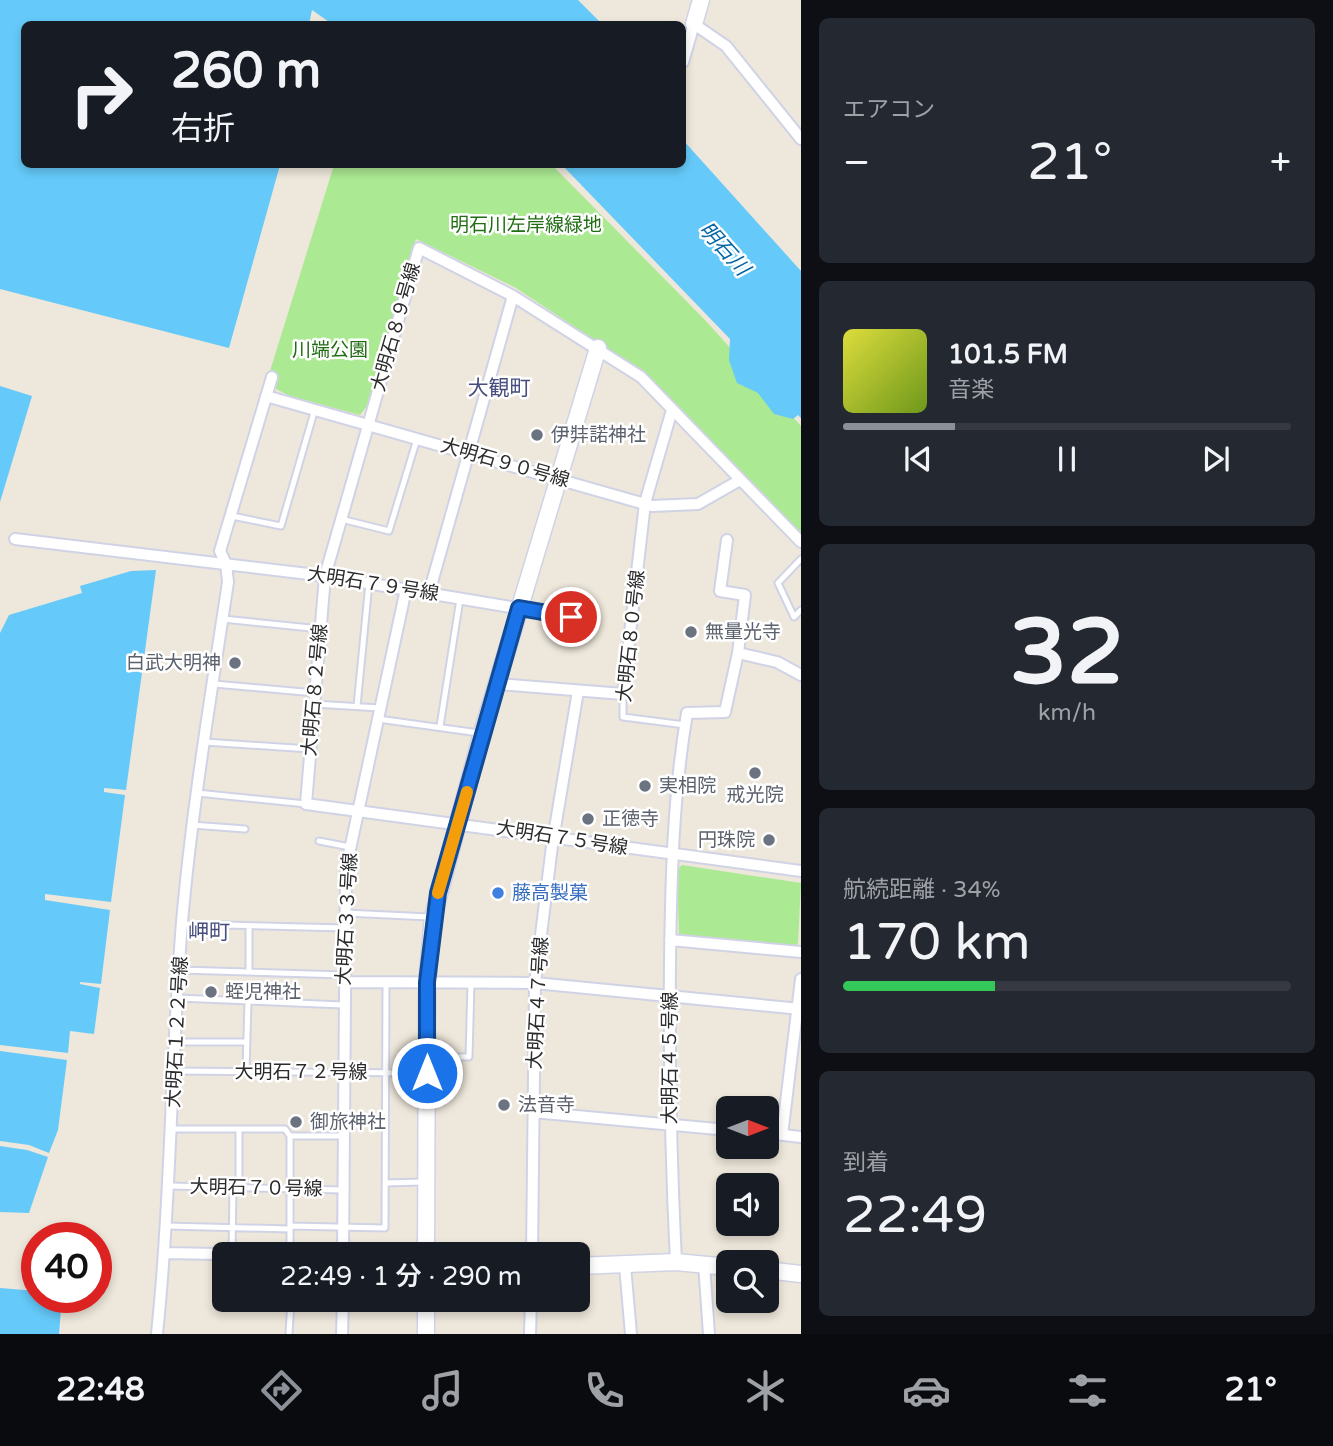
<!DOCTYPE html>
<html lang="ja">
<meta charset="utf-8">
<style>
:root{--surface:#171b24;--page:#242831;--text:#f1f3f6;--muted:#9ea1a6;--line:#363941;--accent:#8c9099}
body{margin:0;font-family:"Varela Round","Noto Sans JP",sans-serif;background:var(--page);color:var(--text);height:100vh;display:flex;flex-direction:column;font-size:26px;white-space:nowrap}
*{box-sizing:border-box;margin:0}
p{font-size:23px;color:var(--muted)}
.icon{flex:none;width:38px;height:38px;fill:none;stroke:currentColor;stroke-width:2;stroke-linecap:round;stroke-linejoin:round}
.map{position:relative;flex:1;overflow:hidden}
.side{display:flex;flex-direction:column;gap:18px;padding:18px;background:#0d0f14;width:532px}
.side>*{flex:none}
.banner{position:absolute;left:21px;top:21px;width:665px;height:147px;border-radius:10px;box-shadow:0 4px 10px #0003;background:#171b24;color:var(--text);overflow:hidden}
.needle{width:46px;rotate:90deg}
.fabs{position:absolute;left:716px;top:1096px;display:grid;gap:14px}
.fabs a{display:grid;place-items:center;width:63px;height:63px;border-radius:10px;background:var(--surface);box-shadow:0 4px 10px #0003;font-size:35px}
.speed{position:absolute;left:21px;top:1222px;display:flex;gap:14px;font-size:35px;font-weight:700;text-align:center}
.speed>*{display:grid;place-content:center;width:91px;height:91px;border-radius:50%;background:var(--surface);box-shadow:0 4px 10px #0003;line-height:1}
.speed .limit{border:10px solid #d22;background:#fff;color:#111}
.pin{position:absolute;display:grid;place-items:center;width:60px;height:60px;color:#fff;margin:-30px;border:4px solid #fff;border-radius:50%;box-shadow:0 2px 7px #0007}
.me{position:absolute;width:77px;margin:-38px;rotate:0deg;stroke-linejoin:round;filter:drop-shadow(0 0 5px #0008)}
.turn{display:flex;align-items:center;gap:24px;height:147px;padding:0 35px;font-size:32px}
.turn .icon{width:91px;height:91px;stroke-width:2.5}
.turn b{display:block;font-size:49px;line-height:60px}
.big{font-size:52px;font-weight:600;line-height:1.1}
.side .tile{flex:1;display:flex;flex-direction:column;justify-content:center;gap:10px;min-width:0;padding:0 24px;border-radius:10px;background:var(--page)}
.side .dial{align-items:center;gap:0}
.dial b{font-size:91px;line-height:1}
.song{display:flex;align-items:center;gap:21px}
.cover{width:84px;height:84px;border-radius:10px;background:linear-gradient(135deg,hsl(60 70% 55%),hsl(80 70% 35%))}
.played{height:7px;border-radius:4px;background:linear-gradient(90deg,var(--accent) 25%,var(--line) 25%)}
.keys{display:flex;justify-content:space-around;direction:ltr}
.heat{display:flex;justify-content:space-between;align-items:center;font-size:38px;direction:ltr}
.charge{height:10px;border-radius:5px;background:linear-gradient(90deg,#34c759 34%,var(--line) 0)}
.trip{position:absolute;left:212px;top:1242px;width:378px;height:70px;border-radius:10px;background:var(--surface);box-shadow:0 4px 10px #0003;font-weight:600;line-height:70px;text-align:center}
.tab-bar{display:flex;height:112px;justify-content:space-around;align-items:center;background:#090b0e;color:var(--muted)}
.tab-bar .icon{width:49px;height:49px}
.tab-bar .current{color:var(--accent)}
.tab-bar b{font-size:32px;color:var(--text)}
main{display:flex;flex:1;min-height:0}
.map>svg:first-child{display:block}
.green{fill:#ace993}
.water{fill:#65caf9}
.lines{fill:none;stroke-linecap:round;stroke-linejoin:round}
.lane-casing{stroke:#d0d3e5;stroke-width:9}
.street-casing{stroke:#d0d3e5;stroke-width:14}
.secondary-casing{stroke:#d0d3e5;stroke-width:19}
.lane{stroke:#fff;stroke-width:5}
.street{stroke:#fff;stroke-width:10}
.secondary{stroke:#fff;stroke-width:16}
.route-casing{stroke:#114b97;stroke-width:18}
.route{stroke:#1a73e8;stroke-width:12}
.slow{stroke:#f59e0b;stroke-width:12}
.worship-dot{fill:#6b7280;stroke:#fff;stroke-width:2.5}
.shop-dot{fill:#3f7fe0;stroke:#fff;stroke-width:2.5}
.labels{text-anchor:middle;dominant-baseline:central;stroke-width:5;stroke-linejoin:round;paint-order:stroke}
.park-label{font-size:19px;fill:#226e14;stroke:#fff}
.street-label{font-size:19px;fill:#2b2b2b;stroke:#fff}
.worship-label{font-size:19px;fill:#5b616d;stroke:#fff;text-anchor:start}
.shop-label{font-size:19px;fill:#366cbe;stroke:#fff;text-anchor:start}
.water-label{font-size:21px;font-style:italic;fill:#0266a7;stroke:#fff}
.neighbourhood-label{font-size:21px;fill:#474e7f;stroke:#fff}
</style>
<main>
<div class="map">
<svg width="801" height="1334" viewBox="0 0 801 1334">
<rect width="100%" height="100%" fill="#eee7db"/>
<path class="green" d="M334 165H552L705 320 801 426V536L676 406 599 343 516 288 416 239 367 406 360 415 290 396 266 384Z
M682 865 801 883 798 944 794 946 679 935 677 870Z"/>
<path class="water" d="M0 0H578L602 24H332L312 10 309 24H24V164L280 165 229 348 0 289Z
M683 140 801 271V418L798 415 793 419 774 414 758 393 737 383 729 360 730 339 562 165 682 164Z
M0 386 32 396 0 502Z
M156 570 126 790 104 788V792L125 795 111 902 45 894V900L110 910 101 984 80 982V984L100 988 94 1034 70 1031 68 1053 0 1045V633L9 615 82 593 80 586 131 571Z
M0 1051 67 1060 58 1130 49 1153 29 1145 0 1141Z
M0 1146 27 1150 48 1157 29 1213 0 1212Z
M0 1288 37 1291V1297H62L59 1334H0Z"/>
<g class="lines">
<g class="lane-casing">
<path id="lane" d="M232 516 281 526 315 409
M341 519 389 531 417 439
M801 559 778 583 794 617 801 610
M223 619 321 629
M214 684 315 693
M623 695V717L685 725
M314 704 380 708
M357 706 369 583
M378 719 479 733
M440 726 460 599
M205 742 310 749
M197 793 306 804
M192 825 245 829
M319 841 350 847
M345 913 430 917
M182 924 345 928
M180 970 344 975
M249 972V926
M178 998 343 1005
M176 1042H247
M428 1057H469L471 983
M175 1071 424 1073
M246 1072 248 1001
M172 1129H285L290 1136H343
M239 1129V1187
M385 1183 423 1182
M169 1186 343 1190
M167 1226 290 1229
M290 1226 385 1228 386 983
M232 1253 233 1187
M290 1255V1136
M289 1334 291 1300"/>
</g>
<g class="street-casing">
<path id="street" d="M683 62 694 24 726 46 801 139
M266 396 652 506 698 504 740 480
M15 539 325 576 571 617
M801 542 641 377 513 296 419 248 325 576 306 804 801 871
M429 593 513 296
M738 653 777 662 801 675
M498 684 623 694 645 503 672 410
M670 940 801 952
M343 982 535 983 801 1009
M533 1112 728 1130
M766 1133 801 1137
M782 1135 801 979
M166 1253 275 1255
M343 1255 346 868 406 589
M532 1255 535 983 552 846 578 691
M676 1262C671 1162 669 1063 670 963 671 879 673 796 687 713L725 712 738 653 745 595 720 591 727 540
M704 1264 709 1334
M625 1266 631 1334
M157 1334C171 1197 171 1060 182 922 192 808 211 695 228 582L226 564 220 551 272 377
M342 1334 343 1300
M530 1334 531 1300"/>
</g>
<g class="secondary-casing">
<path id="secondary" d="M694 24 701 0
M426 1255 427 983 433 917 482 733 598 348
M578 1266 676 1262 728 1267
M766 1270 801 1274
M426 1334V1300"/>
</g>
<use href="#lane" class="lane"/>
<use href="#street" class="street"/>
<use href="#secondary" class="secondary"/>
</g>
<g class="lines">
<g class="route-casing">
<path id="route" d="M427 1073V982L438 893 519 608 571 617"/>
</g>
<use href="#route" class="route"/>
<path class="slow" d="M438 893 467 792"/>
</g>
<g class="worship-dot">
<circle cx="537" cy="435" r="7"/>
<circle cx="691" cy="632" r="7"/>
<circle cx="235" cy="663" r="7"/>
<circle cx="755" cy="773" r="7"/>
<circle cx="645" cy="786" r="7"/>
<circle cx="588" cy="819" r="7"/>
<circle cx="769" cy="840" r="7"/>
<circle cx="211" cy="992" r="7"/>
<circle cx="504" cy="1105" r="7"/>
<circle cx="296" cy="1122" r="7"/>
</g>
<circle class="shop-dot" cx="498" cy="893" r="7"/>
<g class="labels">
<g class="park-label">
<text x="526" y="225">明石川左岸線緑地</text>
<text x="330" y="350">川端公園</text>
</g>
<g class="street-label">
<text transform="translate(396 327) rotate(-74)">大明石８９号線</text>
<text transform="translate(505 463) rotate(16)">大明石９０号線</text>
<text transform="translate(373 584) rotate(9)">大明石７９号線</text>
<text transform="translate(631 636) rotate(-84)">大明石８０号線</text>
<text transform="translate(315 690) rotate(-85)">大明石８２号線</text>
<text transform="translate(562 838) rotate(9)">大明石７５号線</text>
<text transform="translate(347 919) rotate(-87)">大明石３３号線</text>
<text transform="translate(538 1003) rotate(-87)">大明石４７号線</text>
<text transform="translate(177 1032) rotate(-87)">大明石１２２号線</text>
<text transform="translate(670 1058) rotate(-90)">大明石４５号線</text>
<text x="301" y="1072">大明石７２号線</text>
<text transform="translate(256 1188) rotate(1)">大明石７０号線</text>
</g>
<g class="worship-label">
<text x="551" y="435">伊弉諾神社</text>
<text x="705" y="632">無量光寺</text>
<text x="221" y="663" text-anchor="end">白武大明神</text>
<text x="659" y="786">実相院</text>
<text x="755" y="795" text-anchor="middle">戒光院</text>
<text x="602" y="819">正徳寺</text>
<text x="755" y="840" text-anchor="end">円珠院</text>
<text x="225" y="992">蛭児神社</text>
<text x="518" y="1105">法音寺</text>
<text x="310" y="1122">御旅神社</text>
</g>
<g class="shop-label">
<text x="512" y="893">藤高製菓</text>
</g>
<g class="water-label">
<text transform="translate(724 249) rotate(48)">明石川</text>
</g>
<g class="neighbourhood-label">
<text x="499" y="388">大観町</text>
<text x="209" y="932">岬町</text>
</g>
</g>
</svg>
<div class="fabs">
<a><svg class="needle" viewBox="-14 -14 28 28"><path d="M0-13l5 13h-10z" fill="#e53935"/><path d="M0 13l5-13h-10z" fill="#9ea1a6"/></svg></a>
<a><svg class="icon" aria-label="sound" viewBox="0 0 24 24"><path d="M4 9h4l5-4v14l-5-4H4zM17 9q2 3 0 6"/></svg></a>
<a><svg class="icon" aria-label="search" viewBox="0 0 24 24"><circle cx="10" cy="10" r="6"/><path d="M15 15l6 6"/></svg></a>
</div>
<div class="speed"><div class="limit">40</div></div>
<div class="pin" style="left:571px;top:617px;background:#d93025"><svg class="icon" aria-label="arrive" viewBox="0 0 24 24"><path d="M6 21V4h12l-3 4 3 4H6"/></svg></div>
<svg class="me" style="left:427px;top:1073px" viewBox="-20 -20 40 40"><circle r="17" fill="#1a73e8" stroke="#fff" stroke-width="3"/><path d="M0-11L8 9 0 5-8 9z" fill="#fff"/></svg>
<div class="trip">22:49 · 1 分 · 290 m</div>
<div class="banner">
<div class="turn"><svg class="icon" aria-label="right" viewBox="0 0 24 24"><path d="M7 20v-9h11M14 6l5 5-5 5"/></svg><div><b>260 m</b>右折</div></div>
</div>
</div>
<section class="side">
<div class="tile"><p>エアコン</p>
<div class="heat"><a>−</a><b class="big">21°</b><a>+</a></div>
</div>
<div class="tile">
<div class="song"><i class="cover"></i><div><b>101.5 FM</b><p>音楽</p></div></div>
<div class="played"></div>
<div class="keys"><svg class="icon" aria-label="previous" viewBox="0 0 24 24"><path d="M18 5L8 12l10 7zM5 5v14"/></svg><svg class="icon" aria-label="pause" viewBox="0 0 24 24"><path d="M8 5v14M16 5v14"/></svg><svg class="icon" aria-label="next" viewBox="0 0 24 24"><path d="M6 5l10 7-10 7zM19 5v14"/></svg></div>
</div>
<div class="tile dial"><b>32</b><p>km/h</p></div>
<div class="tile"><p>航続距離 · 34%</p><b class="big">170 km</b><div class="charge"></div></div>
<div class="tile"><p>到着</p><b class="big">22:49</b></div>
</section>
</main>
<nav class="tab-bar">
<b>22:48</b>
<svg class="icon current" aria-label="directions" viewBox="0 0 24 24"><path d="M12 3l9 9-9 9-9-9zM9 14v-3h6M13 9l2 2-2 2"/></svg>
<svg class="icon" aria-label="music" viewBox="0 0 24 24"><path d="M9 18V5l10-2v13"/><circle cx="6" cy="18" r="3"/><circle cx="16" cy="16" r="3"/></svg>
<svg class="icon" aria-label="phone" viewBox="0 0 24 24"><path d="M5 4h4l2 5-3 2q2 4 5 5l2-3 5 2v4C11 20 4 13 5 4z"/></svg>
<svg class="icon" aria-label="climate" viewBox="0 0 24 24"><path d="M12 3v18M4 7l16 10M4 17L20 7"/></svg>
<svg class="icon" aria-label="car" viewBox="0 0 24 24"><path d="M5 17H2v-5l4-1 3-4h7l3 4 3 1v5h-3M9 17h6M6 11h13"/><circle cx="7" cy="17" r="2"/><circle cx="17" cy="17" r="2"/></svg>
<svg class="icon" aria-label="filters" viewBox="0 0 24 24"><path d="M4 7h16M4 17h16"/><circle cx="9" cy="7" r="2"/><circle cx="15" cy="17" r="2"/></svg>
<b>21°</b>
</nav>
